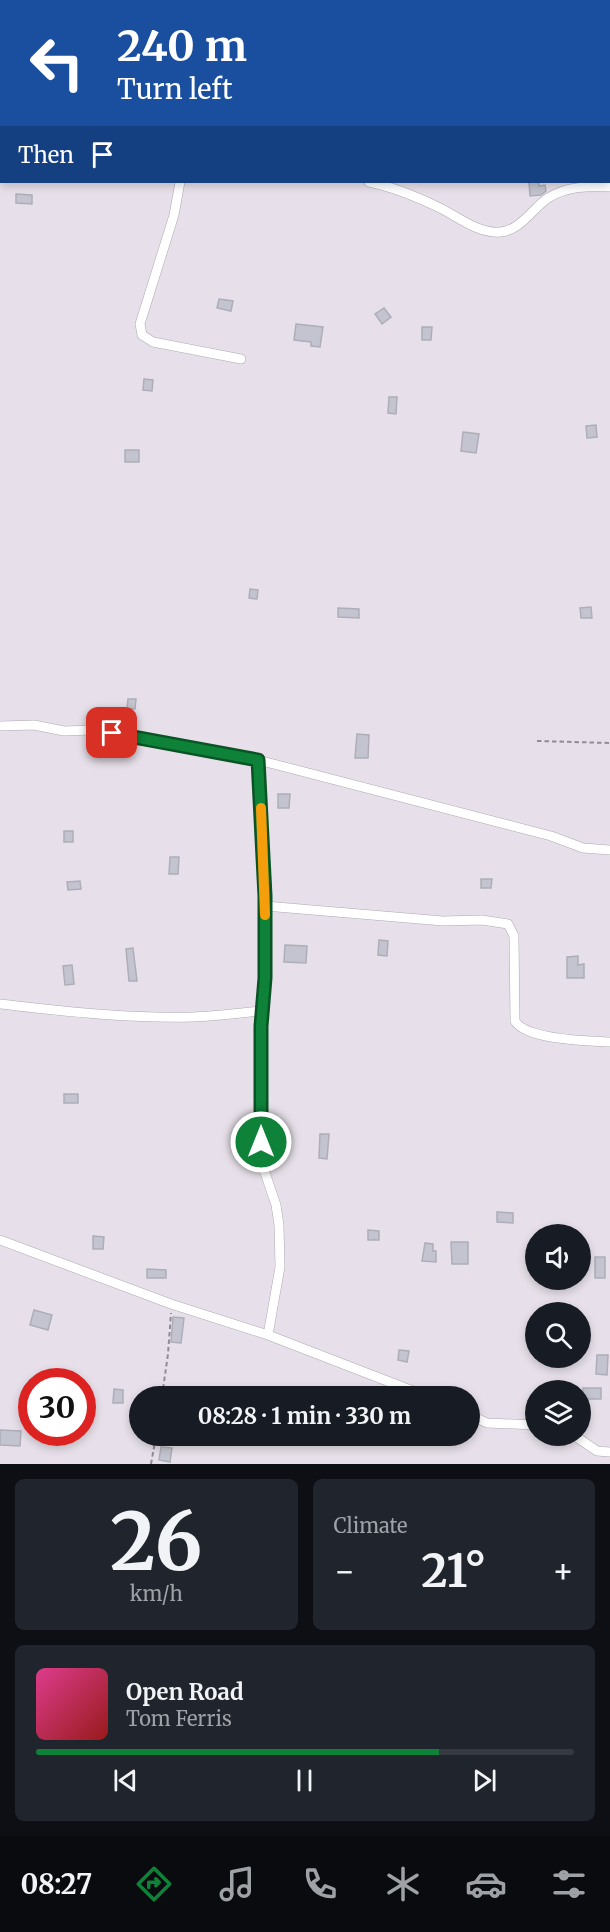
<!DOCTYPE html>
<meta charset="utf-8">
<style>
:root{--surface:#171b24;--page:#20242c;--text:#f1f3f6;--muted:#9ea1a6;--line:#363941;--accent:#0e8239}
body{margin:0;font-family:Merriweather,serif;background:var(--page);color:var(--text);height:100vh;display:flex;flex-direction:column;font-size:22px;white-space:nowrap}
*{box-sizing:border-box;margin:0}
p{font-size:20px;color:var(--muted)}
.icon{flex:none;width:33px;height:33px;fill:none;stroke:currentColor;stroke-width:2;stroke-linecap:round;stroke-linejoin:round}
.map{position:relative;height:1464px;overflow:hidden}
.panel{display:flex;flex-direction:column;gap:15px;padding:15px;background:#0d0f14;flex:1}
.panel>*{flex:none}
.guide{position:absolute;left:0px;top:0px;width:610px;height:183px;box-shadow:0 3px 9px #0003;background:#1a4fa0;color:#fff;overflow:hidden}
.tools{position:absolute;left:525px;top:1224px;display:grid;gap:12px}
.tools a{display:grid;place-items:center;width:66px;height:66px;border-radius:50%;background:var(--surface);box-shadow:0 3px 9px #0003;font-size:30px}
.speed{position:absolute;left:18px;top:1368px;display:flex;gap:12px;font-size:30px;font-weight:700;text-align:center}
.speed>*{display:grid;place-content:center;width:78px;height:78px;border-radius:50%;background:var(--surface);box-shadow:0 3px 9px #0003;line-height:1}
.speed .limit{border:9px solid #d22;background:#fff;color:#111}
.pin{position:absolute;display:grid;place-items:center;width:51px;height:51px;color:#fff;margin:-26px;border-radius:12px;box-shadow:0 3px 9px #0006}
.me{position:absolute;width:66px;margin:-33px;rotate:0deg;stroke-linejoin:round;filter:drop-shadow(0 0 4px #0008)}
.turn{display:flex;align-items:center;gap:21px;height:126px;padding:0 18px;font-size:27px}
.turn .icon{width:78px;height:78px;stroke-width:2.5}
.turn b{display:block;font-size:42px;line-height:51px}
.then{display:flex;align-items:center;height:57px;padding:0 18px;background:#0003;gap:12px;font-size:22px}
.big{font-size:45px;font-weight:700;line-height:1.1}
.panel .card{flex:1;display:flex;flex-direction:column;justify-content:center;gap:9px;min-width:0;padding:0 21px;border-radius:9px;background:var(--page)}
.panel .dial{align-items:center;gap:0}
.dial b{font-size:78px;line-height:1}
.song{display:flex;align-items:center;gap:18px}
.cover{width:72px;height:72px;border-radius:9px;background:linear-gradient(135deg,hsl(330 70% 55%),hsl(0 70% 35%))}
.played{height:6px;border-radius:3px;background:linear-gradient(90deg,var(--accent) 75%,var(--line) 75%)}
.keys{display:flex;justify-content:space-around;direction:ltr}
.heat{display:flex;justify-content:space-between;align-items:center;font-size:33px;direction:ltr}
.panel .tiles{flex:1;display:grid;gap:15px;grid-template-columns:1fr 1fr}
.card:last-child{grid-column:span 2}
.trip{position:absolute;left:129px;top:1386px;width:351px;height:60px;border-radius:30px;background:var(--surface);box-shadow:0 3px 9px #0003;font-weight:700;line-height:60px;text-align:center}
.tabs{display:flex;height:96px;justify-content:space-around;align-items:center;background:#090b0e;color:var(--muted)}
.tabs .icon{width:42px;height:42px}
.tabs .current{color:var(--accent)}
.tabs b{font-size:27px;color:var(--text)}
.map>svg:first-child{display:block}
.building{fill:#c3c4cf;stroke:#adaeb8;stroke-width:1.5}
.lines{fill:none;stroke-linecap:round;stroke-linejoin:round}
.street-casing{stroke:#aea8b1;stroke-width:10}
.path{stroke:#918c93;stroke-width:2;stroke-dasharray:4.5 3;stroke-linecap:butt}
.street{stroke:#fff;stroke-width:9}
.route-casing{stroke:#095425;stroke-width:15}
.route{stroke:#0e8239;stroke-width:10}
.slow{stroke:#f59e0b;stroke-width:10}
</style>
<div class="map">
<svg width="610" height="1464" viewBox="0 0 610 1464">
<rect width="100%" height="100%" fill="#e7e0ea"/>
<path class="building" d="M529 182H539V186L545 185 546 191 541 195 530 196Z
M16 194 32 195V204L16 203Z
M219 299 233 301 231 311 217 308Z
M384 308 391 317 382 324 375 314Z
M296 324 323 327 320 347 311 346V342L294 340Z
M422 327H432L431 340H422Z
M144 379 153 380 152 391 143 390Z
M389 397H397L396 414 388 413Z
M596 425 597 437 587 438 586 426Z
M463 432 479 434 476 453 461 451Z
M125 450H139V462H125Z
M250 589 258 590 257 599 249 598Z
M591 607 592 618H581L580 608Z
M338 608 359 609V618L338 617Z
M128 699H136L135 709 127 708Z
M357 734 369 735 368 758H355Z
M278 794H290L289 808H278Z
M64 831H73V842H64Z
M170 857H179L178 874H169Z
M481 879H492L491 888H481Z
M80 881 81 889 68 890 67 882Z
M379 940 388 941 387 956 378 955Z
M285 945 307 946 306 963 284 962Z
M133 948 137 981H129L126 949Z
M578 956V965L584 964V978H567V957Z
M72 965 74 984 65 985 63 966Z
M64 1094H78V1103H64Z
M320 1134H329L327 1159 319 1158Z
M497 1212 513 1213V1223L497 1222Z
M368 1230 379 1231V1240H368Z
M93 1236 104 1237 103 1249H93Z
M451 1242H468V1264H452Z
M425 1243 433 1244V1251H436V1262L422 1261Z
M595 1257H605V1278H595Z
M147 1269 166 1270V1278H147Z
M34 1310 52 1315 48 1330 30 1325Z
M173 1317 184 1318 181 1343 171 1342Z
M399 1350 409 1351 407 1362 398 1360Z
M597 1355H608L607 1375 596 1374Z
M583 1388H601V1399H583Z
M114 1389 123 1390V1403H113Z
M0 1430 21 1431 20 1446 0 1445Z
M161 1447 172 1448 170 1462 159 1460Z"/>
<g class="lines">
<g class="street-casing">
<path id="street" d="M201 0 202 2
M0 125H2
M180 182 174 215 140 324 142 335 153 342 241 359
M369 182C393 187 415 196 438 207 457 216 478 234 500 232 520 231 533 208 548 198 567 186 588 186 610 187
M0 726 34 725 64 731 91 730 258 760 551 836 583 848 610 850
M258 760 265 896V978L261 1027 262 1164 276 1205 279 1225 280 1267 268 1335
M265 906 443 921 482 920 508 924 514 936 515 1021C526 1040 589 1041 610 1042
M0 1004C64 1011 128 1019 193 1017 216 1016 239 1013 262 1011
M0 1240 171 1304 268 1335 426 1396
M470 1415 487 1423 536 1425
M575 1436 597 1451 610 1452"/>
</g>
<path class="path" d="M537 741 610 743
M162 1396 168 1354 171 1313
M151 1464 156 1436"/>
<use href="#street" class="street"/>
</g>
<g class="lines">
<g class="route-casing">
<path id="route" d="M112 733 258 760 265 896V978L261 1026V1142"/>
</g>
<use href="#route" class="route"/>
<path class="slow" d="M261 808 265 915"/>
</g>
</svg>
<div class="tools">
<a><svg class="icon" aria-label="sound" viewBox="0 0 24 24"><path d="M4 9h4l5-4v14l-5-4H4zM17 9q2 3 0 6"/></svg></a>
<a><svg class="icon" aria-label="search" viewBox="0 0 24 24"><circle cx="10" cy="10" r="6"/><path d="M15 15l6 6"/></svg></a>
<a><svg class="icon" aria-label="layers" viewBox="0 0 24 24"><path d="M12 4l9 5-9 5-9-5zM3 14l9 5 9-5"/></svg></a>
</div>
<div class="speed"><div class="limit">30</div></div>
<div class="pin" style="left:112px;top:733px;background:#d93025"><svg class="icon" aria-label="arrive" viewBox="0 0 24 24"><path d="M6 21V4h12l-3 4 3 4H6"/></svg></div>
<svg class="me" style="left:261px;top:1142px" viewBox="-20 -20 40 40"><circle r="17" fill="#0e8239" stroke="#fff" stroke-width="3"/><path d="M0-11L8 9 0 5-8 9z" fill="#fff"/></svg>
<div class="trip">08:28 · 1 min · 330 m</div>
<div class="guide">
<div class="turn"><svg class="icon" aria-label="left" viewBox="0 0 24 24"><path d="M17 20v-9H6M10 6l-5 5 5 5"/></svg><div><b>240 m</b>Turn left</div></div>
<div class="then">Then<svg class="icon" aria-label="arrive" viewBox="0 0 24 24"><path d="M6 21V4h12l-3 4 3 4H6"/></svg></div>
</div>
</div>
<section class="panel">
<div class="tiles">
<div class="card dial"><b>26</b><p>km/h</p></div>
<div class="card"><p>Climate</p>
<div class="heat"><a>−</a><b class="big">21°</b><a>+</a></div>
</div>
<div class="card">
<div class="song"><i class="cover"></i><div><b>Open Road</b><p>Tom Ferris</p></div></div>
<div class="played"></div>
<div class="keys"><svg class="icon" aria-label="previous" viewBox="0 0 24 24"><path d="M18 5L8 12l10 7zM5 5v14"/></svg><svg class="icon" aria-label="pause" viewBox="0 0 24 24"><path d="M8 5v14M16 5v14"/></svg><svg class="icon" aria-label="next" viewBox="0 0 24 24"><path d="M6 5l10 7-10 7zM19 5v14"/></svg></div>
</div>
</div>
</section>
<nav class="tabs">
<b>08:27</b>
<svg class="icon current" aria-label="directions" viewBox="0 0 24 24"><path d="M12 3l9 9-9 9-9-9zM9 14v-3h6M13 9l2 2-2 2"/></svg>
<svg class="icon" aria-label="music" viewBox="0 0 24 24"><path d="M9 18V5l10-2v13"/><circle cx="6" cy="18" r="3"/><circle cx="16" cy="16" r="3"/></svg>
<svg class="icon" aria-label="phone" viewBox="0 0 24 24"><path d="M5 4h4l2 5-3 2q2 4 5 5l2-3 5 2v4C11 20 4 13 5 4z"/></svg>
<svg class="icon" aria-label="climate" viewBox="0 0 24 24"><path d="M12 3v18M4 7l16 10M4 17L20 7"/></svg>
<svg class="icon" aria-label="car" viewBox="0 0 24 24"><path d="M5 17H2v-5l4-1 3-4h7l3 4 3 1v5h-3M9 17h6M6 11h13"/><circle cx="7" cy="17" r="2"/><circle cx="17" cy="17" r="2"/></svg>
<svg class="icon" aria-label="filters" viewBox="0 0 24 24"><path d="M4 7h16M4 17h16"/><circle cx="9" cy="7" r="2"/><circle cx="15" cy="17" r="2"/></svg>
</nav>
